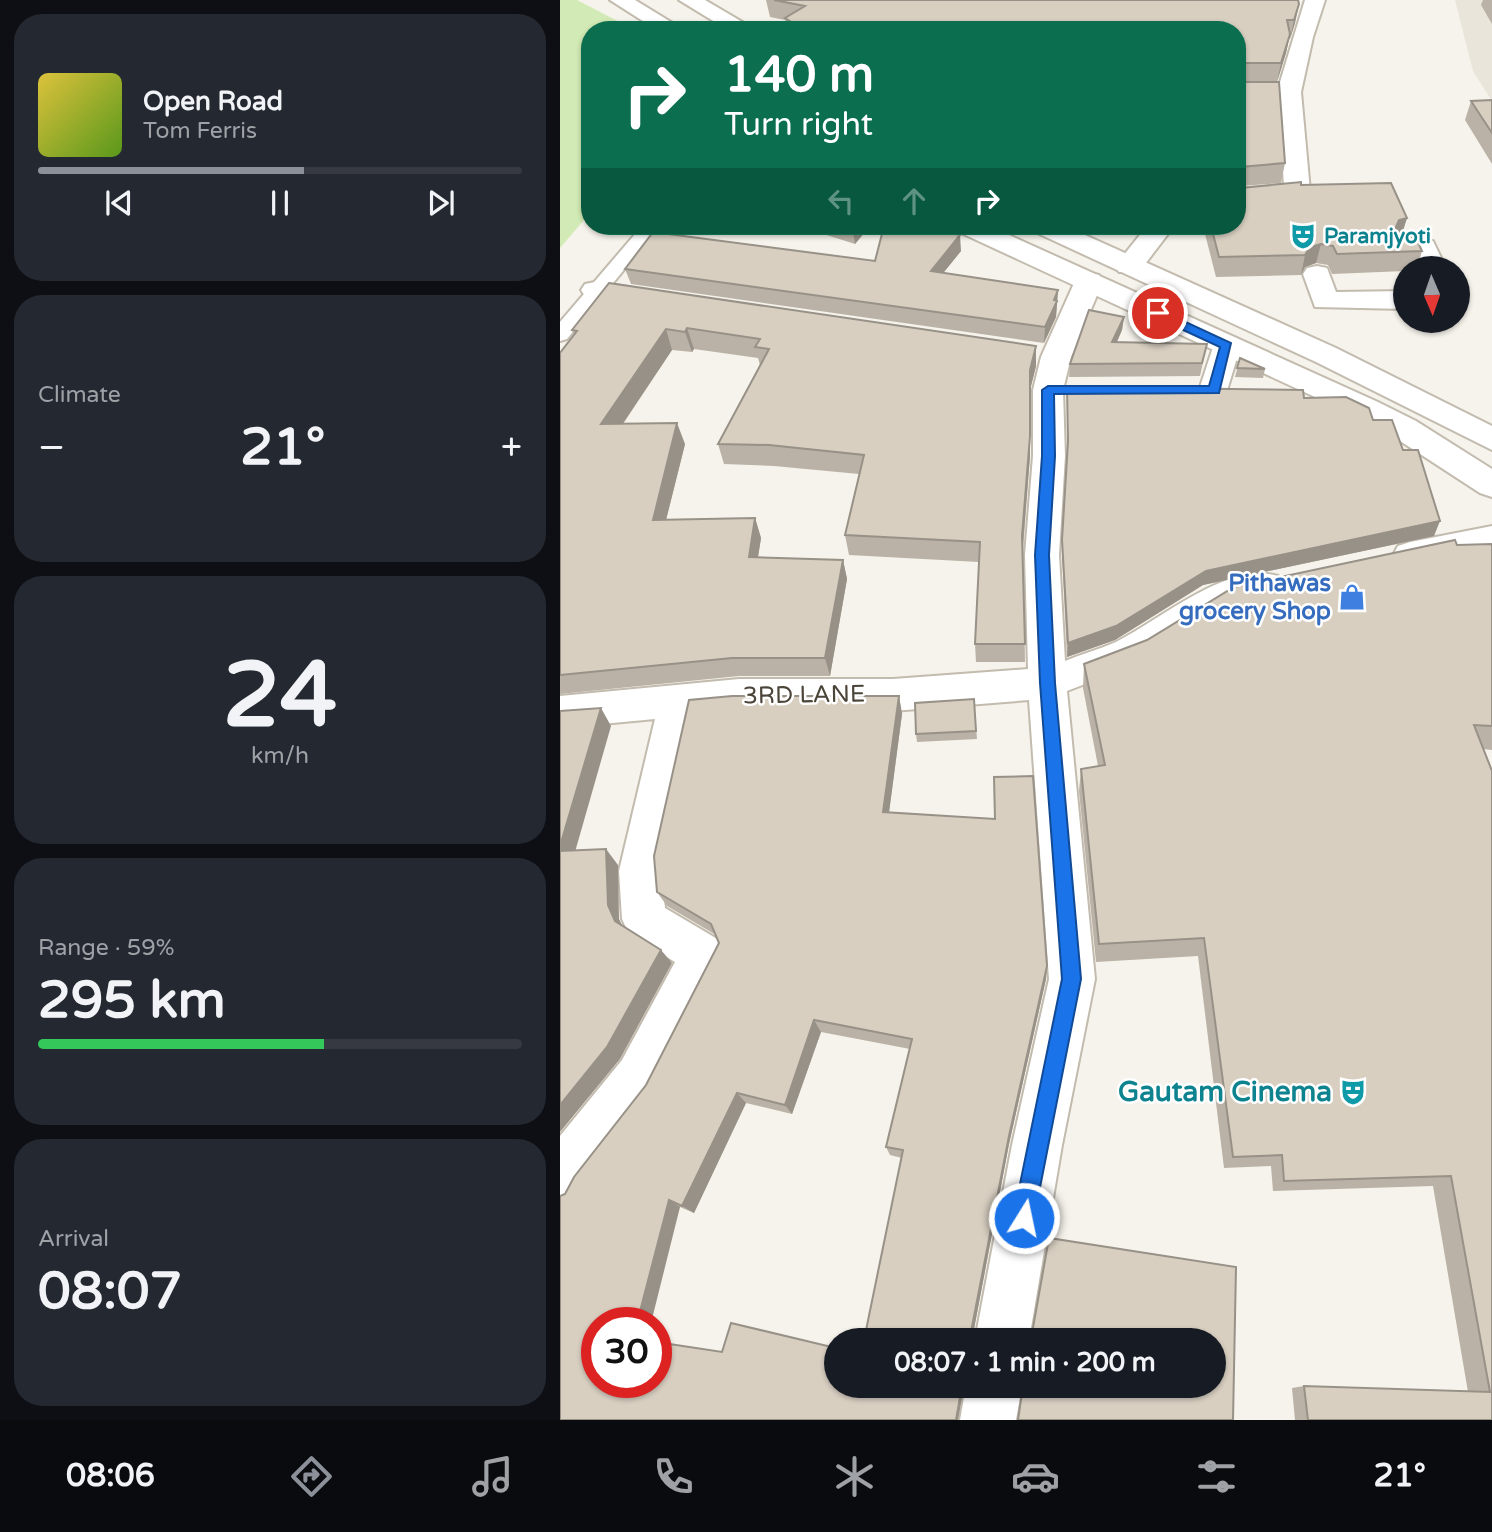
<!DOCTYPE html>
<meta charset="utf-8">
<style>
:root{--surface:#171b24;--page:#242831;--text:#f1f3f6;--muted:#9ea1a6;--line:#363941;--accent:#8c9099}
body{margin:0;font-family:"Varela Round",sans-serif;background:var(--page);color:var(--text);height:100vh;display:flex;flex-direction:column;font-size:26px;white-space:nowrap}
*{box-sizing:border-box;margin:0}
p{font-size:23px;color:var(--muted)}
.icon{flex:none;width:38px;height:38px;fill:none;stroke:currentColor;stroke-width:2;stroke-linecap:round;stroke-linejoin:round}
.map{position:relative;flex:1;overflow:hidden}
.side{display:flex;flex-direction:column;gap:14px;padding:14px;background:#0d0f14;width:560px}
.side>*{flex:none}
.banner{position:absolute;left:21px;top:21px;width:665px;height:214px;border-radius:28px;box-shadow:0 2px 5px #0004;background:#0b6e4f;color:#fff;overflow:hidden}
.needle{width:46px;rotate:178deg}
.tools{position:absolute;left:833px;top:256px;display:grid;gap:14px}
.tools a{display:grid;place-items:center;width:77px;height:77px;border-radius:50%;background:var(--surface);box-shadow:0 2px 5px #0004;font-size:35px}
.speed{position:absolute;left:21px;top:1307px;display:flex;gap:14px;font-size:35px;font-weight:700;text-align:center}
.speed>*{display:grid;place-content:center;width:91px;height:91px;border-radius:50%;background:var(--surface);box-shadow:0 2px 5px #0004;line-height:1}
.speed .limit{border:10px solid #d22;background:#fff;color:#111}
.pin{position:absolute;display:grid;place-items:center;width:60px;height:60px;color:#fff;margin:-30px;border:4px solid #fff;border-radius:50%;box-shadow:0 2px 7px #0007}
.me{position:absolute;width:77px;margin:-38px;rotate:10deg;stroke-linejoin:round;filter:drop-shadow(0 0 5px #0008)}
.turn{display:flex;align-items:center;gap:24px;height:147px;padding:0 28px;font-size:32px}
.turn .icon{width:91px;height:91px;stroke-width:2.5}
.turn b{display:block;font-size:49px;line-height:60px}
.lanes{display:flex;align-items:center;height:66px;padding:0 28px;background:#0003;justify-content:center;gap:35px;direction:ltr}
.lanes .off{opacity:.35}
.big{font-size:52px;font-weight:800;line-height:1.1}
.side .card{flex:1;display:flex;flex-direction:column;justify-content:center;gap:10px;min-width:0;padding:0 24px;border-radius:28px;background:var(--page)}
.side .dial{align-items:center;gap:0}
.dial b{font-size:91px;line-height:1}
.song{display:flex;align-items:center;gap:21px}
.cover{width:84px;height:84px;border-radius:10px;background:linear-gradient(135deg,hsl(50 70% 55%),hsl(90 70% 35%))}
.played{height:7px;border-radius:4px;background:linear-gradient(90deg,var(--accent) 55%,var(--line) 55%)}
.keys{display:flex;justify-content:space-around;direction:ltr}
.heat{display:flex;justify-content:space-between;align-items:center;font-size:38px;direction:ltr}
.charge{height:10px;border-radius:5px;background:linear-gradient(90deg,#34c759 59%,var(--line) 0)}
.trip{position:absolute;left:264px;top:1328px;width:402px;height:70px;border-radius:35px;background:var(--surface);box-shadow:0 2px 5px #0004;font-weight:800;line-height:70px;text-align:center}
.tabs{display:flex;height:112px;justify-content:space-around;align-items:center;background:#090b0e;color:var(--muted)}
.tabs .icon{width:49px;height:49px}
.tabs .active{color:var(--accent)}
.tabs b{font-size:32px;color:var(--text)}
main{display:flex;flex:1;min-height:0}
.map>svg:first-child{display:block}
.residential{fill:#eae5da}
.green{fill:#d2eab5}
.lines{fill:none;stroke-linecap:round;stroke-linejoin:round}
.service-casing{stroke:#c2bbae;stroke-width:4}
.pedestrian-casing{stroke:#c2bbae;stroke-width:4}
.minor-casing{stroke:#c2bbae;stroke-width:4}
.tertiary-casing{stroke:#c2bbae;stroke-width:4}
.service{fill:#fff;fill-rule:evenodd}
.pedestrian{fill:#fff;fill-rule:evenodd}
.minor{fill:#fff;fill-rule:evenodd}
.tertiary{fill:#fff;fill-rule:evenodd}
.wall{fill:#bab2a6}
.shaded-wall{fill:#979187}
.building{fill:#d8cfc1;stroke:#979187;stroke-width:2}
.route{fill:#1a73e8;stroke:#114b97;stroke-width:2}
.labels{text-anchor:middle;dominant-baseline:central;stroke-width:5;stroke-linejoin:round;paint-order:stroke}
.far-culture-label{font-size:21px;font-weight:bold;fill:#0d838f;stroke:#fff;text-anchor:start}
.shop-label{font-size:24px;font-weight:bold;fill:#366cbe;stroke:#fff;text-anchor:end}
.street-label{font-size:24px;fill:#4b4439;stroke:#fff}
.near-culture-label{font-size:28px;font-weight:bold;fill:#0d838f;stroke:#fff;text-anchor:end}
</style>
<main>
<section class="side">
<div class="card">
<div class="song"><i class="cover"></i><div><b>Open Road</b><p>Tom Ferris</p></div></div>
<div class="played"></div>
<div class="keys"><svg class="icon" aria-label="previous" viewBox="0 0 24 24"><path d="M18 5L8 12l10 7zM5 5v14"/></svg><svg class="icon" aria-label="pause" viewBox="0 0 24 24"><path d="M8 5v14M16 5v14"/></svg><svg class="icon" aria-label="next" viewBox="0 0 24 24"><path d="M6 5l10 7-10 7zM19 5v14"/></svg></div>
</div>
<div class="card"><p>Climate</p>
<div class="heat"><a>−</a><b class="big">21°</b><a>+</a></div>
</div>
<div class="card dial"><b>24</b><p>km/h</p></div>
<div class="card"><p>Range · 59%</p><b class="big">295 km</b><div class="charge"></div></div>
<div class="card"><p>Arrival</p><b class="big">08:07</b></div>
</section>
<div class="map">
<svg width="932" height="1420" viewBox="0 0 932 1420">
<rect width="100%" height="100%" fill="#f6f3ec"/>
<path class="residential" d="M895 0H932V101L913 71Z"/>
<path class="green" d="M0 0H17L75 30H30V213L0 248Z"/>
<g class="lines">
<g class="service-casing">
<path id="service" d="M82 226H100L7 339 0 341V322Z"/>
</g>
<g class="pedestrian-casing">
<path id="pedestrian" d="M845 239 873 241 886 268H858L853 255 835 253 831 247 835 241Z
M757 266 767 268 776 292 845 291V309L755 307 743 274 747 268Z"/>
</g>
<g class="minor-casing">
<path id="minor" d="M745 0H765L753 37 741 92 750 191 746 196 737 199 677 205V189L724 185 717 92Z
M587 226H614L579 272H559L555 266Z
M529 273 539 275 543 281 511 357 503 390 505 456 499 555 505 661C522 654 540 649 556 642 599 621 667 561 718 576L723 586 718 596 667 609 582 662 507 691 535 979 502 1145 469 1340H415L452 1145 489 979 469 700 333 711H179L135 715 101 871 105 908 159 940 165 955 96 1094 26 1183 18 1200 0 1207V1136L62 1060 115 962 69 934 62 919 59 871 95 719 0 728V696L179 679H333L468 669 465 555 473 456V390L481 357 515 281 519 275Z
M35 282 106 293 110 299 106 305 96 308 25 296 21 290 25 284Z
M666 336 676 338 681 345 665 397 654 400 643 397 639 390 656 338Z
M932 526V552L850 568 838 564 833 555 838 546 850 542Z
M406 1386H462L456 1420H400Z"/>
</g>
<g class="tertiary-casing">
<path id="tertiary" d="M50 0H75L124 30H97Z
M119 0H145L196 30H168Z
M395 226H429L818 402 856 421 932 469V497L920 493 834 437 796 416 399 232Z
M471 226H505L776 348 932 426V450L756 362 475 232Z"/>
</g>
<use href="#service" class="service"/>
<use href="#pedestrian" class="pedestrian"/>
<use href="#minor" class="minor"/>
<use href="#tertiary" class="tertiary"/>
</g>
<path class="wall" d="M206 0H738L735 23 730 39H729L726 53 717 82 725 163 721 183 679 186 681 188 741 185 847 218 841 236 862 251 857 268H845V271L772 274 768 265 756 263 745 267 741 275 656 277 643 226H677V30H227L225 20 210 17Z
M923 0H932V24L921 5Z
M932 100V164L905 120 911 101Z
M238 226H310L295 244Z
M401 251 383 273 498 290 496 317 484 343 71 284 65 269 315 261Z
M49 283 476 366 470 390V456L463 551 465 662H416L415 644 419 562 289 555 285 535 299 474 214 466 164 464 158 444 200 365 198 358 134 349 132 352 112 350 63 424 125 444 106 520 195 518 201 538 198 557 283 560 287 579 270 676H179L0 694V353L14 335 12 330Z
M564 317 562 330 557 342 644 358 640 376 509 377 510 364Z
M680 358 705 369 703 378 675 377Z
M507 387 744 398 813 420 874 536 643 585 555 640 507 657 502 555 508 453Z
M932 544V750L923 749 932 1420H735L732 1388 744 1386 908 1392 873 1186 713 1191 711 1166 664 1168 638 956 536 962 519 791 521 769 538 766 523 688 524 664 897 545Z
M339 696 342 714 329 812 487 966 486 979 449 1144 412 1339 654 1386 304 1340 342 1158 330 1155 326 1147 350 1049 261 1032 232 1114 186 1103 134 1213 120 1207 37 1382 276 1386H404L398 1420H0L5 1194 86 1085 159 943 156 935 107 906 97 892Z
M414 699 417 739 357 742 356 734Z"/>
<path class="shaded-wall" d="M739 4 735 23 730 39 734 20Z
M730 34 726 53 717 82 721 63Z
M847 218 841 237 835 229 839 220Z
M292 226H310L295 244Z
M400 235 401 251 372 287 371 271Z
M761 244 756 263 745 267 741 275 745 255 750 247Z
M498 290 496 317 484 343 485 327Z
M564 317 562 330 551 355 552 342Z
M127 328 134 349 132 352 125 332Z
M106 329 112 350 49 444 41 424Z
M476 346V366L470 390V370Z
M117 423 125 444 101 540 93 520Z
M470 436V456L462 555V536Z
M195 518 201 538 195 576 189 557Z
M880 521 874 536 643 585 555 640 507 657 508 643 646 571Z
M283 560 287 579 270 676 265 658Z
M339 696 342 714 327 828 323 812Z
M41 708 51 726 11 866 0 852V846Z
M46 849 58 865 59 919 67 935 55 921 48 905Z
M101 950 112 963 60 1059 0 1132V1105Z
M487 966 486 979 449 1144 412 1340 410 1337 449 1136Z
M254 1020 261 1032 232 1114 225 1105Z
M177 1093 186 1103 134 1213 122 1206Z
M109 1200 120 1207 91 1323H77Z
M402 1386H404L398 1420H396Z"/>
<path class="building" d="M214 0H738L739 4 734 20H727L730 34 721 63H680L677 66 680 82H719L725 163 680 167 678 185 681 188 741 182V185L831 183 847 218 839 220 835 229 841 236 856 238 862 251 777 254 773 246 761 244 750 247 745 255 659 257 651 226H677V30H244L225 18 245 6Z
M932 100V133L911 101Z
M324 226H364L400 235 371 271 498 290 494 300 497 301 485 327 65 269 93 232 315 261Z
M49 283 476 346 470 370V436L462 536 465 644H415L420 542 285 535 304 455 209 445 158 444 209 349 195 347 200 339 127 328 125 332 106 329 41 424 117 423 93 520 195 518 189 557 283 560 265 658H172L0 675V353L17 331 12 330Z
M529 310 564 317 552 342 647 344 642 363 510 364Z
M680 358 705 369 677 368Z
M507 387 743 390 744 398 786 397 809 408 813 420H832L843 450H858L880 521 646 571 556 626 508 643 502 540 508 441Z
M895 540 897 545 932 544V726L914 725 932 771V1420H748L744 1386 930 1392 891 1176 724 1181 722 1155 673 1157 644 938 539 944 521 769 545 765 524 664 587 640 674 587Z
M172 696H339L323 812 435 819 434 777 473 776 487 966 449 1136 410 1337 413 1340 471 1339 489 1238 676 1267 673 1420H458L463 1386H654V1340H304L343 1150 326 1147 352 1039 254 1020 225 1105 177 1093 122 1206 109 1200 77 1323H37V1382H96V1342L162 1352 171 1323 276 1348V1386H402L396 1420H0V1196L5 1194 14 1177 86 1085 159 943 151 924 97 892 94 856 129 700Z
M414 699 416 731 356 734 355 703Z
M41 708 0 846V711Z
M46 849 48 905 55 921 101 950 47 1047 0 1105V851Z"/>
<path class="route" d="M593 311H602L671 343 659 393 494 394 495 456 489 555 495 683 521 979 474 1218 471 1226 464 1229 456 1226 453 1218 502 979 480 683 475 555 482 456V390L488 386H649L660 347 593 316Z"/>
<defs>
<g id="theatre-bare" transform="scale(2.1)"><path d="M-5-5.5Q0-4 5-5.5V0Q5 5 0 6Q-5 5-5 0ZM-3.3-2.5H-1v1.5H-3.3ZM1-2.5H3.3v1.5H1ZM-2.8 1Q0 5.5 2.8 1Z" fill="#0f9aa8" stroke="#fff" stroke-width="2.5" paint-order="stroke"/></g>
<g id="shop-bare" transform="scale(2.1)"><path d="M-5-2.5h2.3a2.7 3.5 0 0 1 5.4 0H5L5.5 6h-11ZM-1.5-2.5h3a1.5 2.3 0 0 0-3 0Z" fill="#3f7fe0" stroke="#fff" stroke-width="2.5" paint-order="stroke"/></g>
</defs>
<g fill-rule="evenodd">
<use href="#theatre-bare" x="743" y="236"/>
<use href="#shop-bare" x="792" y="597"/>
<use href="#theatre-bare" x="793" y="1092"/>
</g>
<g class="labels">
<g class="far-culture-label">
<text x="764" y="236">Paramjyoti</text>
</g>
<g class="shop-label">
<text x="771" y="583">Pithawas<tspan x="771" dy="28">grocery Shop</tspan></text>
</g>
<g class="street-label">
<text transform="translate(244 695) rotate(-1)">3RD LANE</text>
</g>
<g class="near-culture-label">
<text x="772" y="1092">Gautam Cinema</text>
</g>
</g>
</svg>
<div class="tools">
<a><svg class="needle" viewBox="-14 -14 28 28"><path d="M0-13l5 13h-10z" fill="#e53935"/><path d="M0 13l5-13h-10z" fill="#9ea1a6"/></svg></a>
</div>
<div class="speed"><div class="limit">30</div></div>
<div class="pin" style="left:598px;top:313px;background:#d93025"><svg class="icon" aria-label="arrive" viewBox="0 0 24 24"><path d="M6 21V4h12l-3 4 3 4H6"/></svg></div>
<svg class="me" style="left:464px;top:1218px" viewBox="-20 -20 40 40"><circle r="17" fill="#1a73e8" stroke="#fff" stroke-width="3"/><path d="M0-11L8 9 0 5-8 9z" fill="#fff"/></svg>
<div class="trip">08:07 · 1 min · 200 m</div>
<div class="banner">
<div class="turn"><svg class="icon" aria-label="right" viewBox="0 0 24 24"><path d="M7 20v-9h11M14 6l5 5-5 5"/></svg><div><b>140 m</b>Turn right</div></div>
<div class="lanes"><svg class="icon off" aria-label="left" viewBox="0 0 24 24"><path d="M17 20v-9H6M10 6l-5 5 5 5"/></svg><svg class="icon off" aria-label="ahead" viewBox="0 0 24 24"><path d="M12 20V5M6 11l6-6 6 6"/></svg><svg class="icon" aria-label="right" viewBox="0 0 24 24"><path d="M7 20v-9h11M14 6l5 5-5 5"/></svg></div>
</div>
</div>
</main>
<nav class="tabs">
<b>08:06</b>
<svg class="icon active" aria-label="directions" viewBox="0 0 24 24"><path d="M12 3l9 9-9 9-9-9zM9 14v-3h6M13 9l2 2-2 2"/></svg>
<svg class="icon" aria-label="music" viewBox="0 0 24 24"><path d="M9 18V5l10-2v13"/><circle cx="6" cy="18" r="3"/><circle cx="16" cy="16" r="3"/></svg>
<svg class="icon" aria-label="phone" viewBox="0 0 24 24"><path d="M5 4h4l2 5-3 2q2 4 5 5l2-3 5 2v4C11 20 4 13 5 4z"/></svg>
<svg class="icon" aria-label="climate" viewBox="0 0 24 24"><path d="M12 3v18M4 7l16 10M4 17L20 7"/></svg>
<svg class="icon" aria-label="car" viewBox="0 0 24 24"><path d="M5 17H2v-5l4-1 3-4h7l3 4 3 1v5h-3M9 17h6M6 11h13"/><circle cx="7" cy="17" r="2"/><circle cx="17" cy="17" r="2"/></svg>
<svg class="icon" aria-label="filters" viewBox="0 0 24 24"><path d="M4 7h16M4 17h16"/><circle cx="9" cy="7" r="2"/><circle cx="15" cy="17" r="2"/></svg>
<b>21°</b>
</nav>
